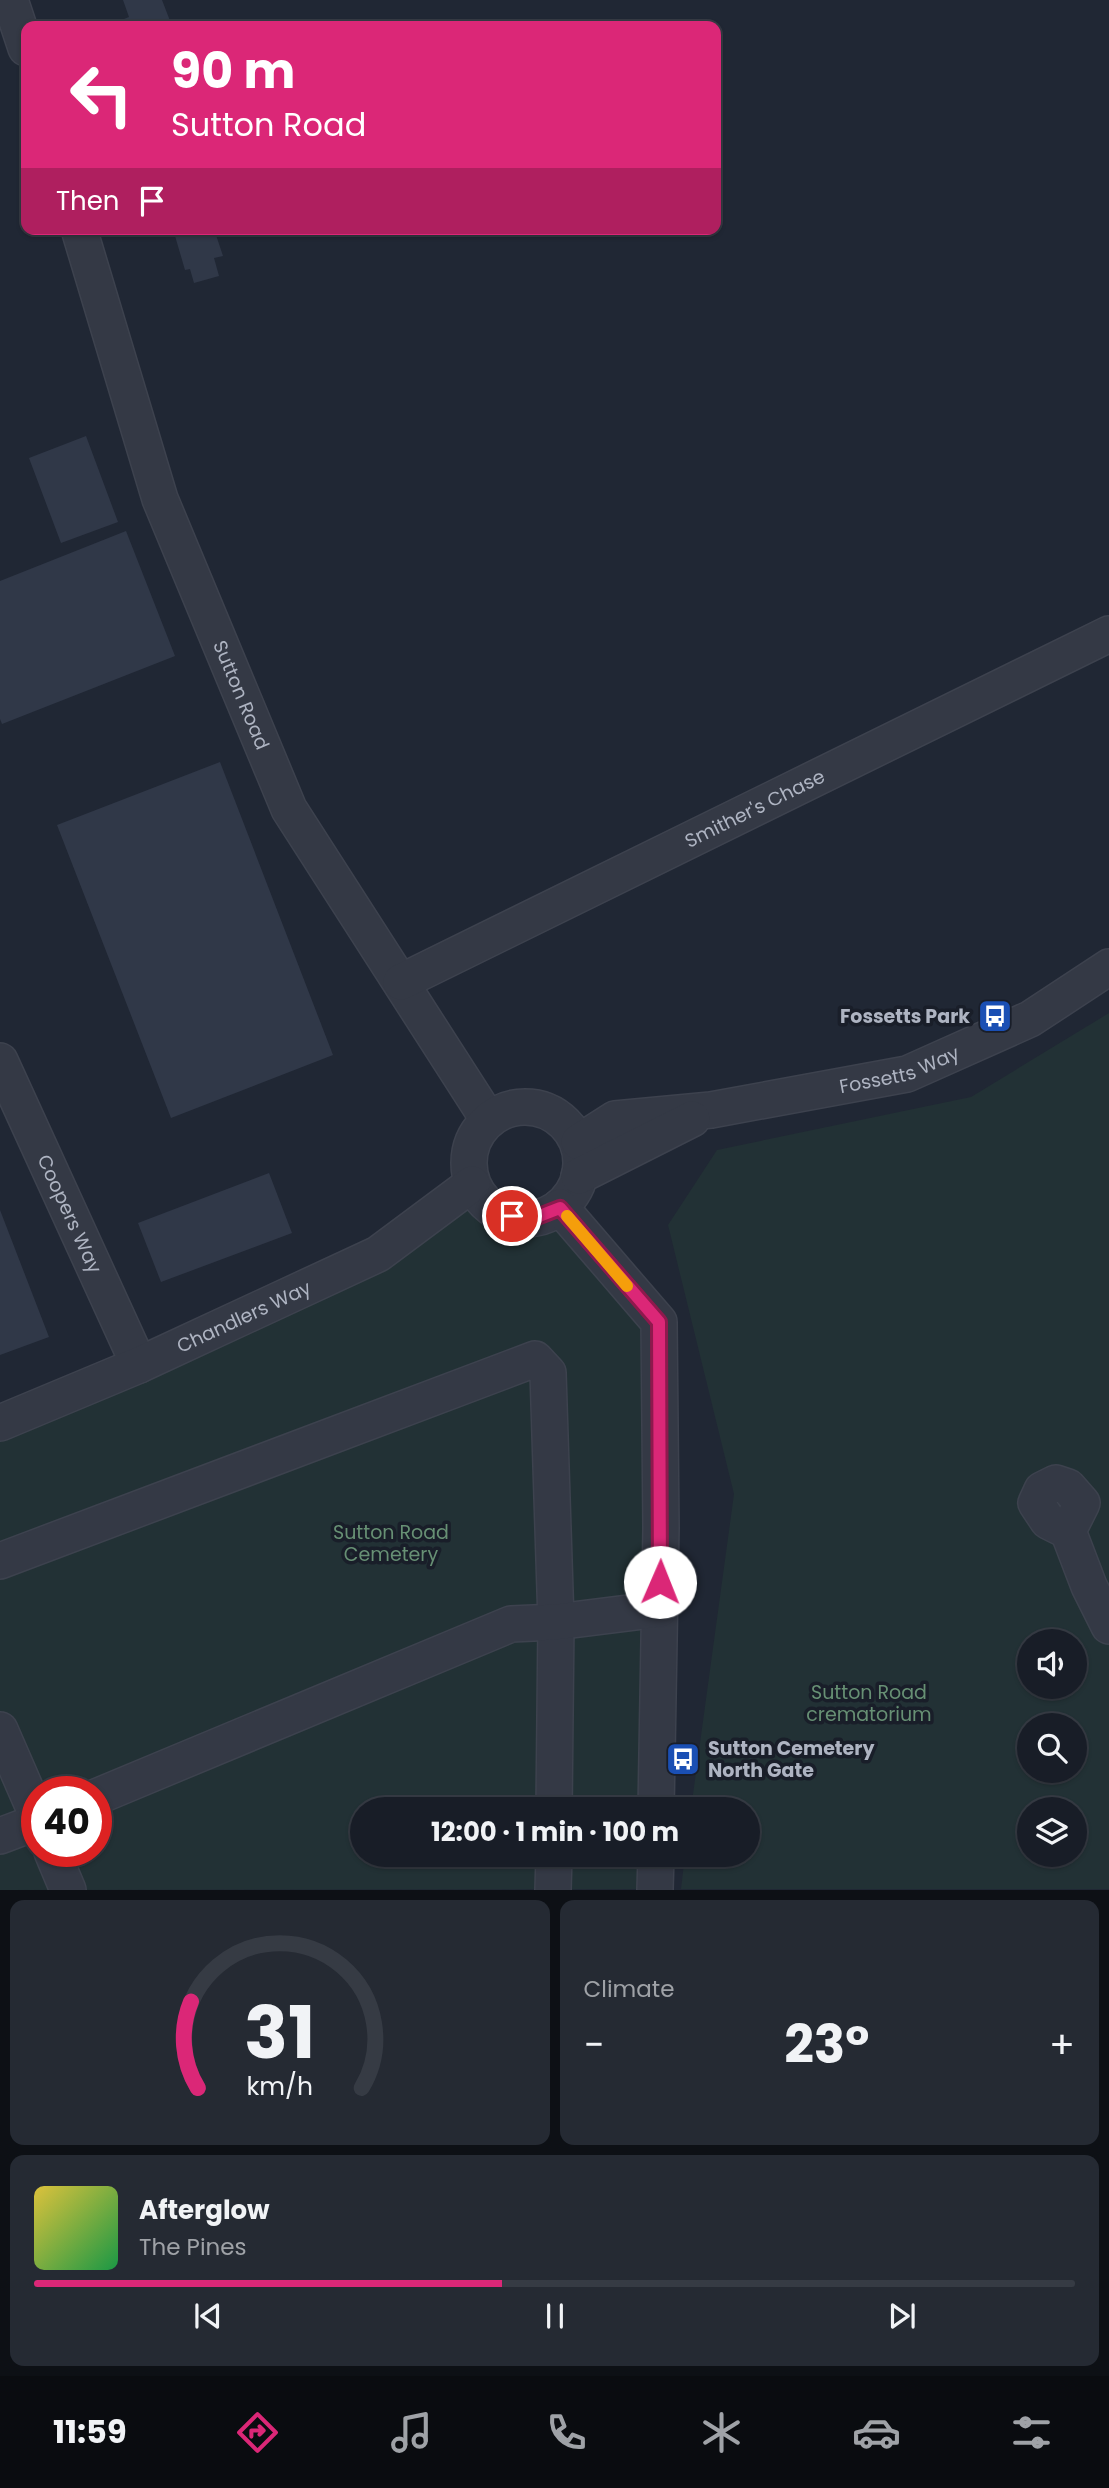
<!DOCTYPE html>
<meta charset="utf-8">
<style>
:root{--surface:#181d27;--page:#252a33;--text:#f1f3f6;--muted:#9fa2a7;--line:#363b44;--accent:#db2777}
body{margin:0;font-family:Poppins,sans-serif;background:var(--page);color:var(--text);height:100vh;display:flex;flex-direction:column;font-size:26px;white-space:nowrap}
*{box-sizing:border-box;margin:0}
p{font-size:23px;color:var(--muted)}
.icon{flex:none;width:38px;height:38px;fill:none;stroke:currentColor;stroke-width:2;stroke-linecap:round;stroke-linejoin:round}
.map{position:relative;height:1890px;overflow:hidden}
.panel{display:flex;flex-direction:column;gap:10px;padding:10px;background:#0d1015;flex:1}
.panel>*{flex:none}
.guide{position:absolute;left:21px;top:21px;width:700px;height:214px;border-radius:14px;box-shadow:0 2px 5px #0004,0 0 0 2px var(--line);background:#db2777;color:#fff;overflow:hidden}
.tools{position:absolute;left:1017px;top:1629px;display:grid;gap:14px}
.tools a{display:grid;place-items:center;width:70px;height:70px;border-radius:50%;background:var(--surface);box-shadow:0 2px 5px #0004,0 0 0 2px var(--line);font-size:35px}
.speed{position:absolute;left:21px;top:1776px;display:flex;gap:14px;font-size:35px;font-weight:700;text-align:center}
.speed>*{display:grid;place-content:center;width:91px;height:91px;border-radius:50%;background:var(--surface);box-shadow:0 2px 5px #0004,0 0 0 2px var(--line);line-height:1}
.speed .limit{border:10px solid #d22;background:#fff;color:#111}
.pin{position:absolute;display:grid;place-items:center;width:60px;height:60px;color:#fff;margin:-30px;border:4px solid #fff;border-radius:50%;box-shadow:0 2px 7px #0007}
.me{position:absolute;width:77px;margin:-38px;rotate:1deg;stroke-linejoin:round;filter:drop-shadow(0 0 5px #0008)}
.turn{display:flex;align-items:center;gap:24px;height:147px;padding:0 35px;font-size:32px}
.turn .icon{width:91px;height:91px;stroke-width:2.5}
.turn b{display:block;font-size:49px;line-height:60px}
.then{display:flex;align-items:center;height:66px;padding:0 35px;background:#0003;gap:14px;font-size:26px}
.big{font-size:52px;font-weight:700;line-height:1.1}
.panel .card{flex:1;display:flex;flex-direction:column;justify-content:center;gap:10px;min-width:0;padding:0 24px;border-radius:14px;background:var(--page)}
.panel .dial{align-items:center;gap:0}
.dial svg{height:182px;overflow:visible;fill:none;stroke:var(--line);stroke-width:7;stroke-linecap:round;text-anchor:middle}
.dial text{fill:var(--text);stroke:none}
.song{display:flex;align-items:center;gap:21px}
.cover{width:84px;height:84px;border-radius:10px;background:linear-gradient(135deg,hsl(50 70% 55%),hsl(140 70% 35%))}
.played{height:7px;border-radius:4px;background:linear-gradient(90deg,var(--accent) 45%,var(--line) 45%)}
.keys{display:flex;justify-content:space-around;direction:ltr}
.heat{display:flex;justify-content:space-between;align-items:center;font-size:38px;direction:ltr}
.panel .tiles{flex:1;display:grid;gap:10px;grid-template-columns:1fr 1fr}
.card:last-child{grid-column:span 2}
.trip{position:absolute;left:350px;top:1797px;width:410px;height:70px;border-radius:35px;background:var(--surface);box-shadow:0 2px 5px #0004,0 0 0 2px var(--line);font-weight:700;line-height:70px;text-align:center}
.tab-bar{display:flex;height:112px;justify-content:space-around;align-items:center;background:#0a0c10;color:var(--muted)}
.tab-bar .icon{width:49px;height:49px}
.tab-bar .active{color:var(--accent)}
.tab-bar b{font-size:32px;color:var(--text)}
.map>svg:first-child{display:block}
.green{fill:#223135;fill-rule:evenodd}
.building{fill:#303848}
.lines{fill:none;stroke-linecap:round;stroke-linejoin:round}
.minor-casing{stroke:#3d424e;stroke-width:38}
.minor{stroke:#343945;stroke-width:35}
.route-casing{stroke:#8e194d;stroke-width:18}
.route{stroke:#db2777;stroke-width:12}
.slow{stroke:#f59e0b;stroke-width:12}
.labels{text-anchor:middle;dominant-baseline:central;stroke-width:7;stroke-linejoin:round;paint-order:stroke}
.street-label{font-size:19px;fill:#aeb4c2;stroke:#191e29}
.poi-label{font-size:19px;font-weight:bold;fill:#aeb4c2;stroke:#191e29;text-anchor:end}
.park-label{font-size:19px;fill:#679074;stroke:#191e29}
</style>
<div class="map">
<svg width="1109" height="1890" viewBox="0 0 1109 1890">
<rect width="100%" height="100%" fill="#202734"/>
<path class="green" d="M1109 1013V1889H681L685 1855H747V1810L691 1809 734 1494 668 1225 717 1150 971 1097ZM1029 1642H1074V1687H1029ZM1029 1726H1074V1771H1029ZM1029 1810H1074V1855H1029Z
M472 1184 495 1211 529 1220 560 1207 659 1322 656 1809 362 1810V1855H656L655 1889 0 1890V1423L139 1365ZM37 1792H96V1852H37Z"/>
<path class="building" d="M123 0H162L172 26H127L124 19 129 17Z
M173 229H214L223 256 214 258 219 276 194 283 190 269 185 270Z
M86 436 118 522 61 543 29 458Z
M126 531 175 656 2 724 0 719V581Z
M220 762 333 1055 171 1118 57 825Z
M269 1173 292 1233 161 1282 138 1223Z
M0 1210 49 1337 0 1355Z"/>
<g class="lines">
<g class="minor-casing">
<g id="minor">
<path d="M10 0 26 48"/>
<path id="s1" d="M79 229 160 499 289 809 488 1119"/>
<path id="s2" d="M401 982 1109 634"/>
<path id="s3" d="M0 1061 139 1365"/>
<circle cx="525" cy="1163" r="56"/>
<path id="s4" d="M579 1142 615 1119 711 1110 907 1074 1030 1019 1109 967"/>
<path d="M579 1176 692 1119"/>
<path d="M560 1207 659 1322 661 1528 656 1810"/>
<path id="s5" d="M0 1423 139 1365 378 1254 472 1184"/>
<path d="M1068 1531 1082 1503 1068 1487 1056 1483 1042 1490 1036 1503 1048 1521 1068 1531 1089 1586 1109 1626"/>
<path d="M0 1561 535 1359 548 1373 556 1622 554 1810"/>
<path d="M0 1730 37 1815"/>
<path d="M96 1797 511 1624 556 1622 660 1609"/>
<path d="M0 1836 37 1822"/>
<path d="M52 1852 68 1890"/>
<path d="M553 1890 554 1855"/>
<path d="M655 1890 656 1855"/>
</g>
</g>
<use href="#minor" class="minor"/>
</g>
<g class="lines">
<g class="route-casing">
<path id="route" d="M512 1216 529 1220 560 1208 659 1322 660 1582"/>
</g>
<use href="#route" class="route"/>
<path class="slow" d="M567 1216 627 1286"/>
</g>
<defs>
<g id="bus-square" transform="scale(1.75)"><rect x="-9" y="-9" width="18" height="18" rx="4" fill="#1a4fb4" stroke="#191e29"/><path d="M-5-6H5V4H4V6H2V4H-2V6H-4V4H-5ZM-3.5-4V0h7V-4ZM-3.5 1.2v1.5H-2V1.2ZM2 1.2v1.5H3.5V1.2Z" fill="#fff"/></g>
</defs>
<g fill-rule="evenodd">
<use href="#bus-square" x="995" y="1016"/>
<use href="#bus-square" x="683" y="1759"/>
</g>
<g class="labels">
<g class="street-label">
<text stroke="none"><textPath href="#s1" startOffset="494">Sutton Road</textPath></text>
<text stroke="none"><textPath href="#s2" startOffset="394">Smither's Chase</textPath></text>
<text stroke="none"><textPath href="#s4" startOffset="332">Fossetts Way</textPath></text>
<text stroke="none"><textPath href="#s3" startOffset="168">Coopers Way</textPath></text>
<text stroke="none"><textPath href="#s5" startOffset="266">Chandlers Way</textPath></text>
</g>
<g class="poi-label">
<text x="970" y="1016">Fossetts Park</text>
<text x="708" y="1748" text-anchor="start">Sutton Cemetery<tspan x="708" dy="22">North Gate</tspan></text>
</g>
<g class="park-label">
<text x="391" y="1532">Sutton Road<tspan x="391" dy="22">Cemetery</tspan></text>
<text x="869" y="1692">Sutton Road<tspan x="869" dy="22">crematorium</tspan></text>
</g>
</g>
</svg>
<div class="tools">
<a><svg class="icon" aria-label="sound" viewBox="0 0 24 24"><path d="M4 9h4l5-4v14l-5-4H4zM17 9q2 3 0 6"/></svg></a>
<a><svg class="icon" aria-label="search" viewBox="0 0 24 24"><circle cx="10" cy="10" r="6"/><path d="M15 15l6 6"/></svg></a>
<a><svg class="icon" aria-label="layers" viewBox="0 0 24 24"><path d="M12 4l9 5-9 5-9-5zM3 14l9 5 9-5"/></svg></a>
</div>
<div class="speed"><div class="limit">40</div></div>
<div class="pin" style="left:512px;top:1216px;background:#d93025"><svg class="icon" aria-label="arrive" viewBox="0 0 24 24"><path d="M6 21V4h12l-3 4 3 4H6"/></svg></div>
<svg class="me" style="left:660px;top:1582px" viewBox="-20 -20 40 40"><circle r="19" fill="#fff"/><path d="M0-13L10 11 0 6-10 11z" fill="#db2777"/></svg>
<div class="trip">12:00 · 1 min · 100 m</div>
<div class="guide">
<div class="turn"><svg class="icon" aria-label="left" viewBox="0 0 24 24"><path d="M17 20v-9H6M10 6l-5 5 5 5"/></svg><div><b>90 m</b>Sutton Road</div></div>
<div class="then">Then<svg class="icon" aria-label="arrive" viewBox="0 0 24 24"><path d="M6 21V4h12l-3 4 3 4H6"/></svg></div>
</div>
</div>
<section class="panel">
<div class="tiles">
<div class="card dial"><svg viewBox="0 0 100 80">
<path d="M14 69A42 42 0 1 1 86 69"/>
<path d="M14 69A42 42 0 0 1 11 31" stroke="#db2777"/>
<text x="50" y="56" font-size="32" font-weight="700">31</text>
<text x="50" y="72" font-size="11">km/h</text>
</svg></div>
<div class="card"><p>Climate</p>
<div class="heat"><a>−</a><b class="big">23°</b><a>+</a></div>
</div>
<div class="card">
<div class="song"><i class="cover"></i><div><b>Afterglow</b><p>The Pines</p></div></div>
<div class="played"></div>
<div class="keys"><svg class="icon" aria-label="previous" viewBox="0 0 24 24"><path d="M18 5L8 12l10 7zM5 5v14"/></svg><svg class="icon" aria-label="pause" viewBox="0 0 24 24"><path d="M8 5v14M16 5v14"/></svg><svg class="icon" aria-label="next" viewBox="0 0 24 24"><path d="M6 5l10 7-10 7zM19 5v14"/></svg></div>
</div>
</div>
</section>
<nav class="tab-bar">
<b>11:59</b>
<svg class="icon active" aria-label="directions" viewBox="0 0 24 24"><path d="M12 3l9 9-9 9-9-9zM9 14v-3h6M13 9l2 2-2 2"/></svg>
<svg class="icon" aria-label="music" viewBox="0 0 24 24"><path d="M9 18V5l10-2v13"/><circle cx="6" cy="18" r="3"/><circle cx="16" cy="16" r="3"/></svg>
<svg class="icon" aria-label="phone" viewBox="0 0 24 24"><path d="M5 4h4l2 5-3 2q2 4 5 5l2-3 5 2v4C11 20 4 13 5 4z"/></svg>
<svg class="icon" aria-label="climate" viewBox="0 0 24 24"><path d="M12 3v18M4 7l16 10M4 17L20 7"/></svg>
<svg class="icon" aria-label="car" viewBox="0 0 24 24"><path d="M5 17H2v-5l4-1 3-4h7l3 4 3 1v5h-3M9 17h6M6 11h13"/><circle cx="7" cy="17" r="2"/><circle cx="17" cy="17" r="2"/></svg>
<svg class="icon" aria-label="filters" viewBox="0 0 24 24"><path d="M4 7h16M4 17h16"/><circle cx="9" cy="7" r="2"/><circle cx="15" cy="17" r="2"/></svg>
</nav>
